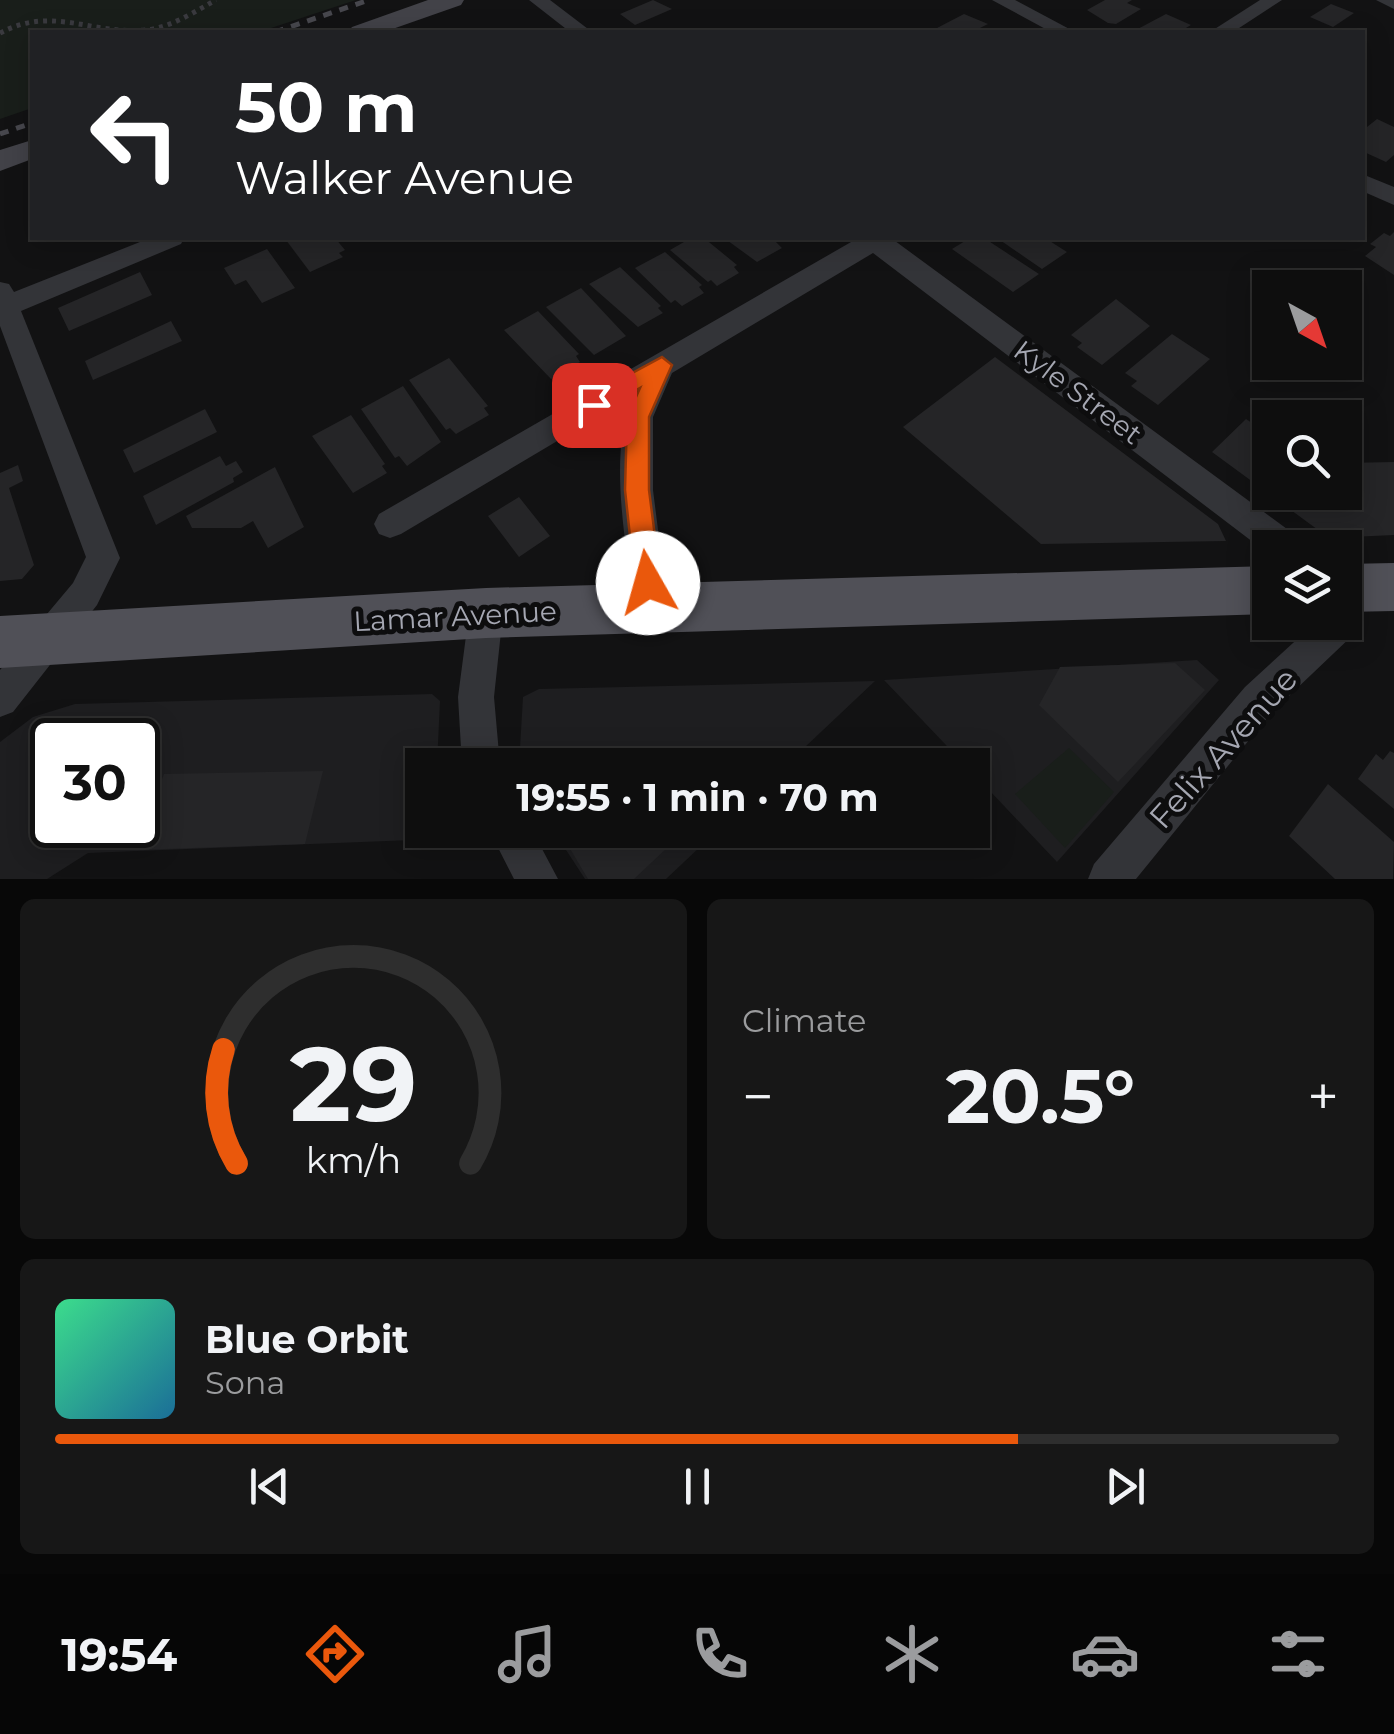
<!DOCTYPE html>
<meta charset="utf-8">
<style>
:root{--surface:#0e0e0e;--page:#171717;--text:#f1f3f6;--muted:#9b9c9e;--line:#2e2e2e;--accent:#ea580c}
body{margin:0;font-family:Montserrat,sans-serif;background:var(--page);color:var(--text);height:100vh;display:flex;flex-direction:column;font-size:38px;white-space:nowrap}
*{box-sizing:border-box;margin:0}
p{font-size:32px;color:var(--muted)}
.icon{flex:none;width:55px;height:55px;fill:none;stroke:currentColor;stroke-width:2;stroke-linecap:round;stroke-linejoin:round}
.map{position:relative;height:879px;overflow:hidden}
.details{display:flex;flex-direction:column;gap:20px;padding:20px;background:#080808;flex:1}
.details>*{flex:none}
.top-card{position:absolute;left:30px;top:30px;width:1335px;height:210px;border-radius:0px;box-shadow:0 5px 25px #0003,0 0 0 2px var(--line);background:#202124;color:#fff;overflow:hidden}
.needle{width:65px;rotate:140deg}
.fabs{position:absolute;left:1252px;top:270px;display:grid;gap:20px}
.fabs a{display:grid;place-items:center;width:110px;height:110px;border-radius:0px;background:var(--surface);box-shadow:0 5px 25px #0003,0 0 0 2px var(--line);font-size:50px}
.speed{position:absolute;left:30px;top:718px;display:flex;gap:20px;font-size:50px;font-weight:700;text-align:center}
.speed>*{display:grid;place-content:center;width:130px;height:130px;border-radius:50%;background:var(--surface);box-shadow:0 5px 25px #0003,0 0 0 2px var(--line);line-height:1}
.speed .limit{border:5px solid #111;border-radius:15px;background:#fff;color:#111}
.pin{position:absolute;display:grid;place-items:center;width:85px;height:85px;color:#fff;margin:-42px;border-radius:20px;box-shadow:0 5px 15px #0006}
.me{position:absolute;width:110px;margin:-55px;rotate:353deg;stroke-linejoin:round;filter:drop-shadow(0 0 8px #0008)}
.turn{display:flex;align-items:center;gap:35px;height:210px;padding:0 40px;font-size:45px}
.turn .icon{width:130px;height:130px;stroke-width:2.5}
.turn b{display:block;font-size:70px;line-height:85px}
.big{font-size:75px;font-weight:700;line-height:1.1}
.details .widget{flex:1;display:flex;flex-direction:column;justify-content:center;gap:15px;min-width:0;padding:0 35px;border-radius:15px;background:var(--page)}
.details .dial{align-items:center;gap:0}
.dial svg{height:260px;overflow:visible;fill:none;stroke:var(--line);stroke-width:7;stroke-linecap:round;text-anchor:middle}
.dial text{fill:var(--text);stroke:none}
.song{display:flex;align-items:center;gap:30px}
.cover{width:120px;height:120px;border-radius:15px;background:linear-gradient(135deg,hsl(150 70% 55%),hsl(200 70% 35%))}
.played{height:10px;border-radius:5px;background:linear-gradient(90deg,var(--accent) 75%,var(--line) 75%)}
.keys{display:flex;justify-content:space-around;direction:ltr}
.heat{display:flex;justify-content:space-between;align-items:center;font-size:55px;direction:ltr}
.details .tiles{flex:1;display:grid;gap:20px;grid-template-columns:1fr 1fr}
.widget:last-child{grid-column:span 2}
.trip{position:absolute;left:405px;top:748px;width:585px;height:100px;border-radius:0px;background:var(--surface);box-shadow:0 5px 25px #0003,0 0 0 2px var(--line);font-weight:700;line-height:100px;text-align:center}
.tabs{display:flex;height:160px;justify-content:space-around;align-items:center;background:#060606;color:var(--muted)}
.tabs .icon{width:70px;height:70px}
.tabs .selected{color:var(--accent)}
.tabs b{font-size:45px;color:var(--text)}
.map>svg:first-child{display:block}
.built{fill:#1e1e20;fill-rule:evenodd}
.green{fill:#191e1a}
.building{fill:#252527}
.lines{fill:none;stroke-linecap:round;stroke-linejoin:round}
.path{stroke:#3a3a3f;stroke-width:5;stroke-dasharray:4 5;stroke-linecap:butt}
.minor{fill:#333438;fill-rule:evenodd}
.secondary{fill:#424248;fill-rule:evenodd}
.primary{fill:#505057;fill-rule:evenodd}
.rail{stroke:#47474d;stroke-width:5;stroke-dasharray:9 8;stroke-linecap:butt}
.route{fill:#ea580c;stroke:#983908;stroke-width:2.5}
.labels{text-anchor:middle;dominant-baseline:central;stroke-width:10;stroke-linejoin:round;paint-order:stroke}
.street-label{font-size:28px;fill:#a5a7b2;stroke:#0d0d0e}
.near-street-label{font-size:32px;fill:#a5a7b2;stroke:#0d0d0e}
</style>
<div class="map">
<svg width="1394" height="879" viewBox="0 0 1394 879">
<rect width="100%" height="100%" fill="#121213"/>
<path class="built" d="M1197 660 1219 680 1057 862 973 773 972 765H965L884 680Z
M875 681 786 765H519L523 697 539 689Z
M432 694 440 701 437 765H422V830H458L463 838 88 853 47 879H0V742L33 717 75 704ZM52 740H138V825H52Z
M553 830H718L666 879H585Z"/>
<path class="green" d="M0 0H356L259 32H32V108L0 119Z
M1069 748 1114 792 1065 848 1015 794Z"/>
<path class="building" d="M653 0 672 9 635 25 620 14Z
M1105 0H1132L1127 3 1141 9 1116 24 1108 23 1087 10Z
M1331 4 1354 13 1333 27 1310 17Z
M964 14 988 24 972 32H946L937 28Z
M1166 14 1191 25 1179 32H1132Z
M1377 119 1394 127V155L1386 162 1362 151V131Z
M1394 232V275L1365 256 1376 247 1370 244 1384 233 1390 236Z
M291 238H335L345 250 339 253 343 257 310 272 286 240Z
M691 238H704L737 265 734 267 739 273 717 286 711 280 708 282 670 250Z
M724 238H772L782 248 757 262Z
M970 238H984L1039 274 1013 292 952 249Z
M997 238H1045L1067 252 1042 269Z
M267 249 295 288 262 303 246 280 235 285 224 268Z
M665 252 702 285 699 287 704 293 682 306 675 300 671 303 635 268Z
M620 267 661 306 658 308 663 313 638 327 589 284Z
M140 272 152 295 69 331 58 308Z
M581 288 626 336 594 355 546 307Z
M1116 299 1150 326 1102 365 1077 347 1082 343 1071 335Z
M538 311 579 354 576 356 580 362 551 379 504 330Z
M171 321 182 341 93 380 85 361Z
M1172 334 1210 359 1158 405 1131 386 1137 381 1125 373Z
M995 357 1218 524 1226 541 1041 544 903 427Z
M449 358 488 406 484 408 489 415 456 434 450 428 446 430 409 380Z
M403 386 441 442 407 466 399 456 395 458 361 409Z
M205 409 217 432 134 473 123 450Z
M351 415 385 464 382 466 387 473 353 493 312 436Z
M1246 419 1270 435V492H1345V463L1394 462V535L1329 538 1212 452Z
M220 456 226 466 236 461 243 472 233 478 234 482 156 525 143 496Z
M18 465 23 481 9 488 34 565 22 579 0 581V473Z
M275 467 304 527 268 548 253 521 241 528H192L186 516Z
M519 497 550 536 519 557 488 516Z
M1175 663 1205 690 1118 782 1039 705 1060 667Z
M635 747 683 765H567L578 755 623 757Z
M1390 751 1394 753V809L1358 779 1376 754 1383 760Z
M323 771 305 844 137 850 164 774Z
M1328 784 1394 842 1393 879H1335L1289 836Z
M559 830H686L634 879H588Z"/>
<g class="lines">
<path class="path" d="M0 33C53 5 91 35 145 30 170 28 194 12 216 0"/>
<path class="minor" d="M529 0H550L592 32H570Z
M992 0H1015L1075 32H1051Z
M1260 0H1282L1233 32H1210Z
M1376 0H1394V9Z
M1362 174 1394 187V205L1362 191Z
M150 238H184L181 244 21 311 120 558 97 605 13 712 0 717V670L73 583 86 557 0 326V282L9 284 14 292Z
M858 238H891L1298 537 1302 548H1270V555L873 253 672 373 653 417V490L668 609 663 621 651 625 639 621 634 609C627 547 607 454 633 396L401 534 390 538 379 534 374 524 379 514Z
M486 597 498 601 503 613 494 697 500 765H462L458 697 469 613 474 601Z
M1345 606 1354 610 1359 622 1354 634 1271 713 1136 879H1088L1094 864 1245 687 1316 622H1345Z
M489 830H532L558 879H514Z"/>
<path class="secondary" d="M428 0H464L461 5 384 32H348L352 27Z
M32 140V159L0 171V150Z"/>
<path class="primary" d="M1394 563V611L1345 612V564Z
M1270 566V614L486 638 0 668V616L486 588Z"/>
<path class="rail" d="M275 32 369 0
M0 134 32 123"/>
</g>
<path class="route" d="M662 357 672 365 649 417V490L661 583 657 591 648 595 639 591 635 583 625 490 627 417 640 388 594 414 582 405 586 398Z"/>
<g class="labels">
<g class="street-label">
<text transform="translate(1078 392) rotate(37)">Kyle Street</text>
<text transform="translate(455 616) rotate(-3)">Lamar Avenue</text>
</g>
<g class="near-street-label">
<text transform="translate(1223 748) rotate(-48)">Felix Avenue</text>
</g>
</g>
</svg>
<div class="fabs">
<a><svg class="needle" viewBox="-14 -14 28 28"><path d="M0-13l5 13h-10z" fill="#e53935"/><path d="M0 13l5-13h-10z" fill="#9b9c9e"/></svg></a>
<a><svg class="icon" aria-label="search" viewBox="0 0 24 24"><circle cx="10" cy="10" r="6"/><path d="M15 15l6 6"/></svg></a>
<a><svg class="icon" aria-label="layers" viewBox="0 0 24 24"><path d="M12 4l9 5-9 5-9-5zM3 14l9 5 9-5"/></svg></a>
</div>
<div class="speed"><div class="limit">30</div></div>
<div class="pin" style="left:594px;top:405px;background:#d93025"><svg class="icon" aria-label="arrive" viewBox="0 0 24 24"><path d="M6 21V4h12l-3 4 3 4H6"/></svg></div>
<svg class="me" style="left:648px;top:583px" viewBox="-20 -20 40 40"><circle r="19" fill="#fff"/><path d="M0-13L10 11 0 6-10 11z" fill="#ea580c"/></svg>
<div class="trip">19:55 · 1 min · 70 m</div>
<div class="top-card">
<div class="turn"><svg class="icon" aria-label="left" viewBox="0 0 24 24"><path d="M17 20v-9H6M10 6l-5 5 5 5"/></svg><div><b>50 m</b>Walker Avenue</div></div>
</div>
</div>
<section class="details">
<div class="tiles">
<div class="widget dial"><svg viewBox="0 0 100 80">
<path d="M14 69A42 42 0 1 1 86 69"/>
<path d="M14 69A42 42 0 0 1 10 34" stroke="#ea580c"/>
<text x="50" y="56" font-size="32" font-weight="700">29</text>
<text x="50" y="72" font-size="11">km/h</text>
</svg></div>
<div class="widget"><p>Climate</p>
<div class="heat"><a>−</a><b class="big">20.5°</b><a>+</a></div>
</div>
<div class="widget">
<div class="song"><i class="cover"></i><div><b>Blue Orbit</b><p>Sona</p></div></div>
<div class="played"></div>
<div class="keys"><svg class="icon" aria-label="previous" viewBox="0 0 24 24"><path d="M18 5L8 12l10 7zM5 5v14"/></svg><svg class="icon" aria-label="pause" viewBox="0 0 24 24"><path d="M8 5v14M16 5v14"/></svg><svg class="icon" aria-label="next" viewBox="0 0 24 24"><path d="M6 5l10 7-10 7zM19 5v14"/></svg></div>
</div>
</div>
</section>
<nav class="tabs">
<b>19:54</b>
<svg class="icon selected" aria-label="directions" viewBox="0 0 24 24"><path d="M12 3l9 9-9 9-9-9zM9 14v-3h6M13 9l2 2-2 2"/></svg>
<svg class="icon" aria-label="music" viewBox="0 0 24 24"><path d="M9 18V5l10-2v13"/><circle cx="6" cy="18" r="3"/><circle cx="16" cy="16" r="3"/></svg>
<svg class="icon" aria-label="phone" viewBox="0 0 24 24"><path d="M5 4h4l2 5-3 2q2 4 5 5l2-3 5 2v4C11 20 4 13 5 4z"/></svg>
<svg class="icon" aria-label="climate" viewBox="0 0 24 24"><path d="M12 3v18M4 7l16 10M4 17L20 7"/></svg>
<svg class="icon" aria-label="car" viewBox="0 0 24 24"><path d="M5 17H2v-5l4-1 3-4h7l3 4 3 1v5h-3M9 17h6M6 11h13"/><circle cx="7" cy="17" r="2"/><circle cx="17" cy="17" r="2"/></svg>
<svg class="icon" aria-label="filters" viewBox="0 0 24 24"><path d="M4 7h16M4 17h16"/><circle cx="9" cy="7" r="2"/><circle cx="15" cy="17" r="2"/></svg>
</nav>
